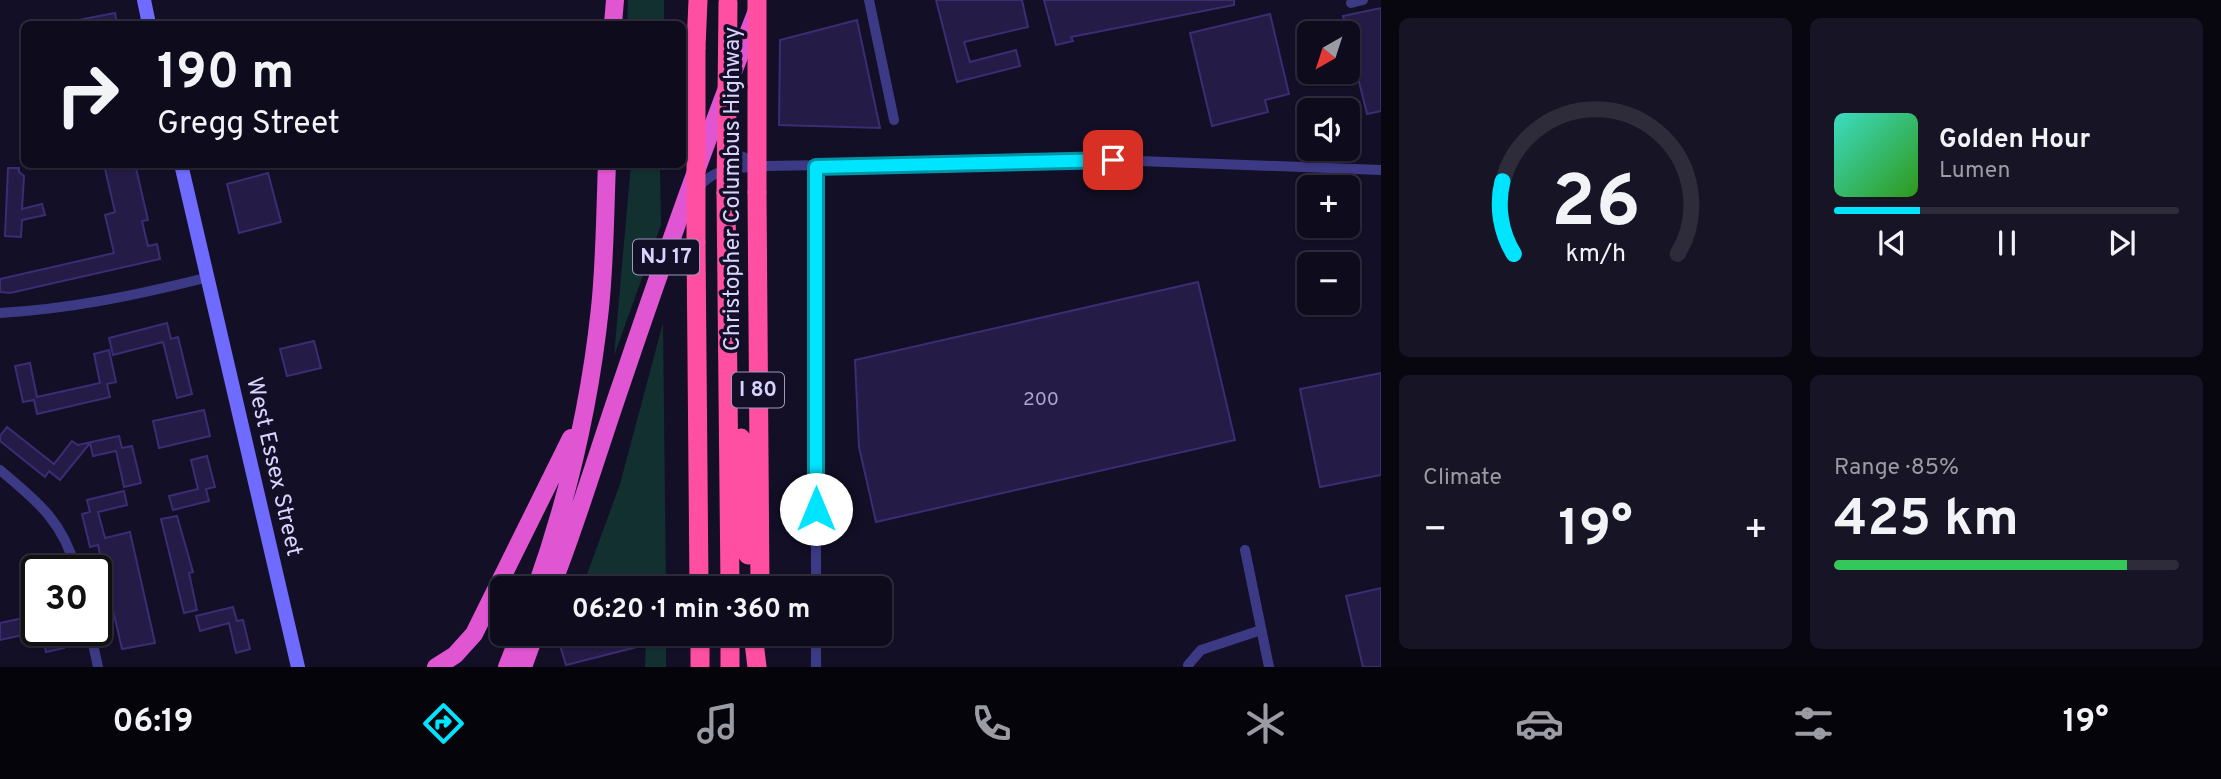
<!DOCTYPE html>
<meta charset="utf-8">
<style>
:root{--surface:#0e0b1c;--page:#171425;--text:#f1f3f6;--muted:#9b9ba3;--line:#2e2b3b;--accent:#00e5ff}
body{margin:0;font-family:Overpass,sans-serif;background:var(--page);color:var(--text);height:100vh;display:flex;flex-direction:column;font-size:26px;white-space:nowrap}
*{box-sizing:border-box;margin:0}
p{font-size:23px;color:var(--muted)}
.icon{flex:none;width:38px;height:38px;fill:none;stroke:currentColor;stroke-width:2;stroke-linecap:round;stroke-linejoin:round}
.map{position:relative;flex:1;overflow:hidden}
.drawer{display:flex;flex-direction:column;gap:18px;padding:18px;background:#08060f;width:840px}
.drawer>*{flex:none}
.banner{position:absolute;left:21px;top:21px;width:665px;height:147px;border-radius:10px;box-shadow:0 2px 5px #0004,0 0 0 2px var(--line);background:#0e0b1c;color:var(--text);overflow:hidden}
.needle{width:46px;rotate:219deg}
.tools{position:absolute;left:1297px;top:21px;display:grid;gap:14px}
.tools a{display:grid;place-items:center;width:63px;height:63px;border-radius:10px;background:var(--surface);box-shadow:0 2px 5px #0004,0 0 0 2px var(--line);font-size:35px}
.speed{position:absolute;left:21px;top:555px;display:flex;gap:14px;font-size:35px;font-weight:700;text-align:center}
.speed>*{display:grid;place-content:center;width:91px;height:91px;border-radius:50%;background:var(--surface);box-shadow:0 2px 5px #0004,0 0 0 2px var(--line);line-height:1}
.speed .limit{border:4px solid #111;border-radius:10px;background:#fff;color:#111}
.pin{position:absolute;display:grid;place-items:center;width:60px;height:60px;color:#fff;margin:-30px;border-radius:14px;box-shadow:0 4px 10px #0006}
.me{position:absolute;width:77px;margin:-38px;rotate:0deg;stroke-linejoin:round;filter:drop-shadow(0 0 5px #0008)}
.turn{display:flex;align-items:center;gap:24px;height:147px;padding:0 21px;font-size:32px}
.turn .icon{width:91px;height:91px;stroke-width:2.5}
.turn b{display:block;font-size:49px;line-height:60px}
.big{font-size:52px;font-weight:700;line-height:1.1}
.drawer .tile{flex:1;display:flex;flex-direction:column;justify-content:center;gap:10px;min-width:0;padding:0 24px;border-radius:10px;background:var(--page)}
.drawer .dial{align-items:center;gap:0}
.dial svg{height:182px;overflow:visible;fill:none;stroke:var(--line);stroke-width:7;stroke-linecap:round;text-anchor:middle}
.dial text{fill:var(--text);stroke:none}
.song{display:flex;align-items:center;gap:21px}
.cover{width:84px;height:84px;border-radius:10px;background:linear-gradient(135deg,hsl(170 70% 55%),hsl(110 70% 35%))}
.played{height:7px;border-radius:4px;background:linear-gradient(90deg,var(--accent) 25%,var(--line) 25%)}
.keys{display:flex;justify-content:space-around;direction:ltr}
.heat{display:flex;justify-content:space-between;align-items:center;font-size:38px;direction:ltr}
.charge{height:10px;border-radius:5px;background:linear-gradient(90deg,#34c759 85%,var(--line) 0)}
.drawer .tiles{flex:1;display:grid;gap:18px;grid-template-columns:repeat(2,1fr)}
.trip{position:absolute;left:490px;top:576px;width:402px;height:70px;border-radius:10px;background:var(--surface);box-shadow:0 2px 5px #0004,0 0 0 2px var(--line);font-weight:700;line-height:70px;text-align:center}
.tab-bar{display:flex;height:112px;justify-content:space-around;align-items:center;background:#06040b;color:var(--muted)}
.tab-bar .icon{width:49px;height:49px}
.tab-bar .on{color:var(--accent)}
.tab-bar b{font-size:32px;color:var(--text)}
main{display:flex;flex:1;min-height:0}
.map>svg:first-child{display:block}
.green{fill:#12302f}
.building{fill:#241b47;stroke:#3b2d73;stroke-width:2}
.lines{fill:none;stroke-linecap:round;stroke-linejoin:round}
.minor{stroke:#3d3a85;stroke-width:10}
.secondary{stroke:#6f6bff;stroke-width:14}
.trunk{stroke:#e055d1;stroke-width:18}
.motorway{stroke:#ff4fa3;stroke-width:19}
.motorway-bridge{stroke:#ff4fa3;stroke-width:19}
.route-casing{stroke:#0095a6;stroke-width:18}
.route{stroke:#00e5ff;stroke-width:12}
.labels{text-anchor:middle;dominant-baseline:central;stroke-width:7;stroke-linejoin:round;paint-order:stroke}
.number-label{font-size:19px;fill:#aca6d1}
.shield{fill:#130f26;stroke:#9e99be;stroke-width:2}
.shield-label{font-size:21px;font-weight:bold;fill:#d9d4ff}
.street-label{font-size:23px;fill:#d9d4ff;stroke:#130f26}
</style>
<main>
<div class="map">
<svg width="1381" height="667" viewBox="0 0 1381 667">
<rect width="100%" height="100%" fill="#130f26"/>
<path class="green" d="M628 0H664V24H627Z
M631 164 660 165 661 225 614 356Z
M663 323 666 588H582L620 484Z
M646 634H666V667H645Z"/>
<path class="building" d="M936 0H1022L1028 27 964 42 970 62 1016 50 1020 66 957 82Z
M1044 0H1234V5L1071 37 1073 41 1056 45Z
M1381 8V111L1367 114 1343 16Z
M115 13 117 24H78V20Z
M1270 14 1289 94 1265 100 1268 112 1212 126 1190 33Z
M857 20 880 128 779 125 780 40Z
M124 164H135L148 220 142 221 148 246 157 244 160 259 10 293 0 292V279L114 253 105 215 115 212 105 169Z
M8 168H19V172L24 176 22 209 42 204 45 215 22 220 21 237 5 236Z
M268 173 281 222 239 233 227 184Z
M1198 282 1235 440 876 522 859 447 855 360Z
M167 323 171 339 178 337 192 394 177 398 163 342 113 355 109 338Z
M314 341 321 368 287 376 280 349Z
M109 350 116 382 107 384 110 397 37 414 34 400 23 402 15 366 30 363 37 397 100 383 94 354Z
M1381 373V475L1320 487 1300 389Z
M204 410 210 436 159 448 153 421Z
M7 427 54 464 72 441 78 445 119 436 122 448 132 446 141 483 124 487 116 451 93 456 90 443 60 480 49 471 45 477 0 441V436Z
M207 456 215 487 206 489 209 501 173 510 169 496 198 489 191 460Z
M124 491 127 505 98 512 105 538 130 532 155 643 122 649 98 545 90 547 82 514 90 512 87 500Z
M177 516 193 572 189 573 197 610 184 613 161 519Z
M1381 588V667H1363L1346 596Z
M233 607 237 621 243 620 250 649 236 653 229 623 200 631 196 616Z
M37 615V632L0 640V623Z
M41 630H60L64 648 46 652Z
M592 634H637L641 646 566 665 559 642Z"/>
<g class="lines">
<path class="minor" d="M869 0 894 120
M1351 3 1363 0
M729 146 735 154 759 163
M816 167V588
M698 188C715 166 739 168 765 166L1113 160 1381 170
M0 313C70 309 137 295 205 278
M0 470C37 501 63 521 76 570
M1245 550 1269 667
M90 630 98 667
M816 634V667
M1188 665 1201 650 1261 630"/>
<path class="secondary" d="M144 0 149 24
M181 164 298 667"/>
<path class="trunk" d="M613 24 615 0
M536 588C568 498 590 403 600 308 605 261 605 212 607 164
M551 588C578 520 598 451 622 382 664 258 708 135 756 13
M436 667 455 655 474 634 571 438
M507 667 520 634
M523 667 535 634"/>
<path class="motorway" d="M696 48 698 0
M757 192 760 588
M726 193 730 588
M696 242 699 588
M741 438 748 555
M700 634V667
M730 634V667
M753 634 757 667"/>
<path class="motorway-bridge" d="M696 48V242
M757 192V0
M726 193 728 3"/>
</g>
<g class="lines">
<g class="route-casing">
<path id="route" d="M816 509V167L1113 160"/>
</g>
<use href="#route" class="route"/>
</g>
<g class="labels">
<g class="number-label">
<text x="1041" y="400">200</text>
</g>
<g class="shield">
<rect x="633" y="239.5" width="66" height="35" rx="5"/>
<rect x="732" y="372.5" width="52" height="35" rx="5"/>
</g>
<g class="shield-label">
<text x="666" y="257">NJ 17</text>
<text x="758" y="390">I 80</text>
</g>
<g class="street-label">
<text transform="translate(733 189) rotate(-90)">Christopher Columbus Highway</text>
<text transform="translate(273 467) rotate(77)">West Essex Street</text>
</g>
</g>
</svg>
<div class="tools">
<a><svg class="needle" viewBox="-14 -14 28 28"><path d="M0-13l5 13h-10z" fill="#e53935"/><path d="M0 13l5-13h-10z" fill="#9b9ba3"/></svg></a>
<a><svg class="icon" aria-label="sound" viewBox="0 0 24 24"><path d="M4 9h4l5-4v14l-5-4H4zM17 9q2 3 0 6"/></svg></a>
<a>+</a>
<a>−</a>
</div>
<div class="speed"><div class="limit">30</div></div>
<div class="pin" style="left:1113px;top:160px;background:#d93025"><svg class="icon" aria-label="arrive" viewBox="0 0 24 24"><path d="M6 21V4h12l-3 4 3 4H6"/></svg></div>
<svg class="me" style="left:816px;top:509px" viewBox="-20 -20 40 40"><circle r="19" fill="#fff"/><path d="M0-13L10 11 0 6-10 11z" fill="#00e5ff"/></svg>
<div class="trip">06:20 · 1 min · 360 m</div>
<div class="banner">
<div class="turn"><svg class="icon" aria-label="right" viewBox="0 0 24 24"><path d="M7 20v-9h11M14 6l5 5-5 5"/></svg><div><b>190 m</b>Gregg Street</div></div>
</div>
</div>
<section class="drawer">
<div class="tiles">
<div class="tile dial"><svg viewBox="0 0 100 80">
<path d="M14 69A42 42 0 1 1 86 69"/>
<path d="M14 69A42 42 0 0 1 9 37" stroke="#00e5ff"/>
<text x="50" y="56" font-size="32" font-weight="700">26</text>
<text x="50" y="72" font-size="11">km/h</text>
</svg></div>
<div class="tile">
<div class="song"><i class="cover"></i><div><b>Golden Hour</b><p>Lumen</p></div></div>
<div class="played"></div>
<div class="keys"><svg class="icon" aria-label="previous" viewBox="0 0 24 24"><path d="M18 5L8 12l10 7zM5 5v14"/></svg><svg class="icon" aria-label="pause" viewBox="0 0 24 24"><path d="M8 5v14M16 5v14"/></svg><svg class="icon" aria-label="next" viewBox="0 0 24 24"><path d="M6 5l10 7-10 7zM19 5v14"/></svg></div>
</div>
<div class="tile"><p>Climate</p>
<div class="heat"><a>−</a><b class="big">19°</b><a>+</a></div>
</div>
<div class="tile"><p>Range · 85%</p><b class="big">425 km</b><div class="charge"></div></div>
</div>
</section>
</main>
<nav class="tab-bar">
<b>06:19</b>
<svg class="icon on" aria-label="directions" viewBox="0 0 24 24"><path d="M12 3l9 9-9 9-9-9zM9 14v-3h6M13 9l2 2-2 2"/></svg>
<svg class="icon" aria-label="music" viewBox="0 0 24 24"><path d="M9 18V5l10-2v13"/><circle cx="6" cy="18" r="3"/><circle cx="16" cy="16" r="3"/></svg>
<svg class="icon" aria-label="phone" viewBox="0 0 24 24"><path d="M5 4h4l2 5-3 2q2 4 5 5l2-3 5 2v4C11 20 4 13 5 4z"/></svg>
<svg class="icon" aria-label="climate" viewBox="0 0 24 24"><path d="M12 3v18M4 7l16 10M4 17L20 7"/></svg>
<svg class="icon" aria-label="car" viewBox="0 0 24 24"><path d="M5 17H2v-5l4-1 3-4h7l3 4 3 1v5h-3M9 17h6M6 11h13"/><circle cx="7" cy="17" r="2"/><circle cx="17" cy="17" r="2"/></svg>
<svg class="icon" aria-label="filters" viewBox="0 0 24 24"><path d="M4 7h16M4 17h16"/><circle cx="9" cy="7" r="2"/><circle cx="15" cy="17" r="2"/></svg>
<b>19°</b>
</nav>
